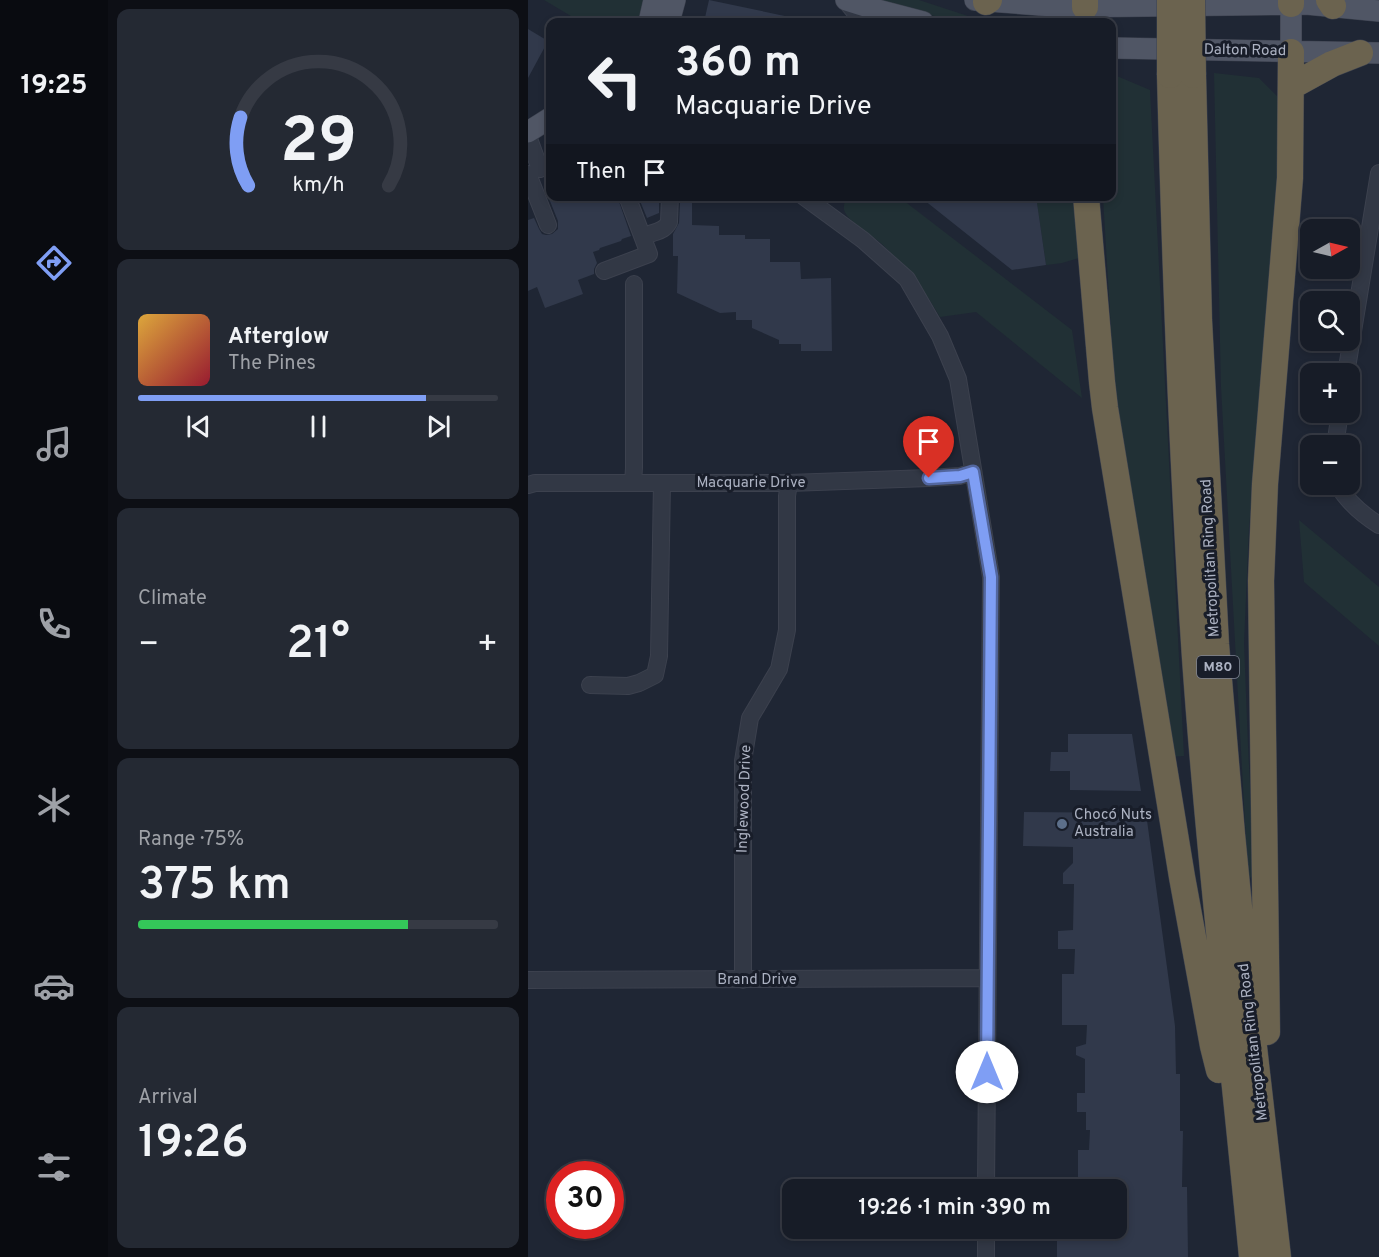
<!DOCTYPE html>
<meta charset="utf-8">
<style>
:root{--surface:#171c27;--page:#242933;--text:#f1f3f6;--muted:#9ea1a7;--line:#363a44;--accent:#7f9ef4}
body{margin:0;font-family:Overpass,sans-serif;background:var(--page);color:var(--text);height:100vh;display:flex;flex-direction:column;font-size:22px;white-space:nowrap}
*{box-sizing:border-box;margin:0}
p{font-size:20px;color:var(--muted)}
.icon{flex:none;width:33px;height:33px;fill:none;stroke:currentColor;stroke-width:2;stroke-linecap:round;stroke-linejoin:round}
.map{position:relative;flex:1;overflow:hidden}
.panel{display:flex;flex-direction:column;gap:9px;padding:9px;background:#0d0f15;width:420px}
.panel>*{flex:none}
.banner{position:absolute;left:18px;top:18px;width:570px;height:183px;border-radius:12px;box-shadow:0 3px 9px #0003,0 0 0 2px var(--line);background:#171c27;color:var(--text);overflow:hidden}
.needle{width:39px;rotate:82deg}
.fabs{position:absolute;left:772px;top:219px;display:grid;gap:12px}
.fabs a{display:grid;place-items:center;width:60px;height:60px;border-radius:12px;background:var(--surface);box-shadow:0 3px 9px #0003,0 0 0 2px var(--line);font-size:30px}
.speed{position:absolute;left:18px;top:1161px;display:flex;gap:12px;font-size:30px;font-weight:700;text-align:center}
.speed>*{display:grid;place-content:center;width:78px;height:78px;border-radius:50%;background:var(--surface);box-shadow:0 3px 9px #0003,0 0 0 2px var(--line);line-height:1}
.speed .limit{border:9px solid #d22;background:#fff;color:#111}
.pin{position:absolute;display:grid;place-items:center;width:51px;height:51px;color:#fff;margin:-62px -26px;border-radius:50% 50% 50% 0;rotate:-45deg;box-shadow:0 0 6px #0007}
.pin .icon{rotate:45deg}
.me{position:absolute;width:66px;margin:-33px;rotate:0deg;stroke-linejoin:round;filter:drop-shadow(0 0 4px #0008)}
.turn{display:flex;align-items:center;gap:21px;height:126px;padding:0 30px;font-size:27px}
.turn .icon{width:78px;height:78px;stroke-width:2.5}
.turn b{display:block;font-size:42px;line-height:51px}
.then{display:flex;align-items:center;height:57px;padding:0 30px;background:#0003;gap:12px;font-size:22px}
.big{font-size:45px;font-weight:600;line-height:1.1}
.panel .card{flex:1;display:flex;flex-direction:column;justify-content:center;gap:9px;min-width:0;padding:0 21px;border-radius:12px;background:var(--page)}
.panel .dial{align-items:center;gap:0}
.dial svg{height:156px;overflow:visible;fill:none;stroke:var(--line);stroke-width:7;stroke-linecap:round;text-anchor:middle}
.dial text{fill:var(--text);stroke:none}
.song{display:flex;align-items:center;gap:18px}
.cover{width:72px;height:72px;border-radius:9px;background:linear-gradient(135deg,hsl(40 70% 55%),hsl(350 70% 35%))}
.played{height:6px;border-radius:3px;background:linear-gradient(90deg,var(--accent) 80%,var(--line) 80%)}
.keys{display:flex;justify-content:space-around;direction:ltr}
.heat{display:flex;justify-content:space-between;align-items:center;font-size:33px;direction:ltr}
.charge{height:9px;border-radius:4px;background:linear-gradient(90deg,#34c759 75%,var(--line) 0)}
.trip{position:absolute;left:254px;top:1179px;width:345px;height:60px;border-radius:12px;background:var(--surface);box-shadow:0 3px 9px #0003,0 0 0 2px var(--line);font-weight:600;line-height:60px;text-align:center}
main{display:flex;flex:1;min-height:0}
.tabs{display:flex;flex-direction:column;width:108px;justify-content:space-around;align-items:center;background:#090b10;color:var(--muted)}
.tabs .icon{width:42px;height:42px}
.tabs .current{color:var(--accent)}
.tabs b{font-size:27px;color:var(--text)}
.map>svg:first-child{display:block}
.green{fill:#213035}
.building{fill:#31394b}
.lines{fill:none;stroke-linecap:round;stroke-linejoin:round}
.minor-casing{stroke:#3c414e;stroke-width:18}
.major-casing{stroke:#3c414e;stroke-width:22}
.highway-casing{stroke:#3d424f;stroke-width:27}
.minor{stroke:#323845;stroke-width:16}
.major{stroke:#505665;stroke-width:21}
.highway{stroke:#6b634f;stroke-width:26}
.highway-bridge-casing{stroke:#3d424f;stroke-width:27;stroke-linecap:butt}
.highway-bridge{stroke:#6b634f;stroke-width:26}
.route-casing{stroke:#53679f;stroke-width:15}
.route{stroke:#7f9ef4;stroke-width:10}
.service-dot{fill:#5c6f8a;stroke:#181d29;stroke-width:2}
.labels{text-anchor:middle;dominant-baseline:central;stroke-width:6;stroke-linejoin:round;paint-order:stroke}
.shield{fill:#181d29;stroke:#808594;stroke-width:1.5}
.shield-label{font-size:14px;font-weight:bold;fill:#acb2c2}
.street-label{font-size:15px;fill:#acb2c2;stroke:#181d29}
.poi-label{font-size:15px;fill:#acb2c2;stroke:#181d29;text-anchor:start}
</style>
<main>
<nav class="tabs">
<b>19:25</b>
<svg class="icon current" aria-label="directions" viewBox="0 0 24 24"><path d="M12 3l9 9-9 9-9-9zM9 14v-3h6M13 9l2 2-2 2"/></svg>
<svg class="icon" aria-label="music" viewBox="0 0 24 24"><path d="M9 18V5l10-2v13"/><circle cx="6" cy="18" r="3"/><circle cx="16" cy="16" r="3"/></svg>
<svg class="icon" aria-label="phone" viewBox="0 0 24 24"><path d="M5 4h4l2 5-3 2q2 4 5 5l2-3 5 2v4C11 20 4 13 5 4z"/></svg>
<svg class="icon" aria-label="climate" viewBox="0 0 24 24"><path d="M12 3v18M4 7l16 10M4 17L20 7"/></svg>
<svg class="icon" aria-label="car" viewBox="0 0 24 24"><path d="M5 17H2v-5l4-1 3-4h7l3 4 3 1v5h-3M9 17h6M6 11h13"/><circle cx="7" cy="17" r="2"/><circle cx="17" cy="17" r="2"/></svg>
<svg class="icon" aria-label="filters" viewBox="0 0 24 24"><path d="M4 7h16M4 17h16"/><circle cx="9" cy="7" r="2"/><circle cx="15" cy="17" r="2"/></svg>
</nav>
<section class="panel">
<div class="card dial"><svg viewBox="0 0 100 80">
<path d="M14 69A42 42 0 1 1 86 69"/>
<path d="M14 69A42 42 0 0 1 10 34" stroke="#7f9ef4"/>
<text x="50" y="56" font-size="32" font-weight="700">29</text>
<text x="50" y="72" font-size="11">km/h</text>
</svg></div>
<div class="card">
<div class="song"><i class="cover"></i><div><b>Afterglow</b><p>The Pines</p></div></div>
<div class="played"></div>
<div class="keys"><svg class="icon" aria-label="previous" viewBox="0 0 24 24"><path d="M18 5L8 12l10 7zM5 5v14"/></svg><svg class="icon" aria-label="pause" viewBox="0 0 24 24"><path d="M8 5v14M16 5v14"/></svg><svg class="icon" aria-label="next" viewBox="0 0 24 24"><path d="M6 5l10 7-10 7zM19 5v14"/></svg></div>
</div>
<div class="card"><p>Climate</p>
<div class="heat"><a>−</a><b class="big">21°</b><a>+</a></div>
</div>
<div class="card"><p>Range · 75%</p><b class="big">375 km</b><div class="charge"></div></div>
<div class="card"><p>Arrival</p><b class="big">19:26</b></div>
</section>
<div class="map">
<svg width="851" height="1257" viewBox="0 0 851 1257">
<rect width="100%" height="100%" fill="#1f2634"/>
<path class="green" d="M16 0H119L114 22H53Z
M348 0H391L446 18 484 22H433L389 12Z
M686 73 731 78 753 100 749 257 721 527 716 643 720 746 727 877 720 878 693 387Z
M584 74 622 90 656 756 638 757 588 413 575 197 584 196Z
M320 197H371L544 330 554 398 448 312 412 317C397 291 376 265 354 244 345 236 323 223 318 214 314 208 316 202 320 197Z
M508 197H546L551 258 534 263 518 265Z
M771 520 851 587V646L776 582Z"/>
<path class="building" d="M181 0 271 19V22H176Z
M0 29 20 41 0 78Z
M20 196H89L103 236 94 239 93 241 72 248 71 250 65 252 69 263 66 269V274L50 280 55 294 17 308 9 287 0 291V220L6 218 11 229 14 234 18 235 24 234 30 229V221Z
M110 196H131V213L119 218Z
M391 196H508L518 265 484 270Z
M152 203H164V225L191 226V235H217V239H242V262H272L273 279 303 278 304 351H273V344H251V340L224 328V320H208V312L192 313 149 293 150 256H145V234L151 223Z
M540 734H604L613 791 542 790V771H522L523 752H540Z
M496 812 618 813 647 1026 648 1074H652V1131H655L654 1187H659L660 1257H529V1230L588 1228V1190H550V1150H561L562 1130H558V1112H549V1093H557V1059L548 1055V1047L558 1044 559 1025H534V974H546L547 949H530V931L545 930 546 884H535V873L545 863V847L495 846Z"/>
<g class="lines">
<g class="minor-casing">
<path id="minor" d="M317 0 330 16 333 22
M0 136 12 169
M0 174 20 225
M275 196 335 240 379 279 412 336 430 379 463 577 458 1190
M122 234C130 231 137 230 141 222L142 196
M76 271 121 254 99 196
M818 374 851 173
M807 446 812 412
M105 483 106 468V284
M809 484C819 501 835 515 851 525
M0 485 7 483H261L401 478 432 476 445 472
M62 685 100 686 111 683 127 675 131 656 134 483
M0 980 459 978
M215 980V761L222 718 251 669 259 630V496L261 483
M458 1257V1228"/>
</g>
<g class="major-casing">
<path id="major" d="M318 0 353 11 395 22
M447 0 538 7 778 4 851 11
M121 22 126 0
M141 22 147 0
M584 48 851 53
M763 52V4
M0 132 22 118"/>
</g>
<g class="highway-casing">
<path id="highway" d="M763 0V4
M801 0 805 6
M458 2 461 0
M557 7V0
M642 75C647 269 654 464 667 658 681 858 705 1057 724 1257
M665 75 671 320 688 644 704 834 717 968 750 1257
M764 86 804 64 832 53
M558 196 574 382 577 408 654 877 685 1046 691 1070
M739 1032 733 581 737 484 762 178 763 52"/>
</g>
<use href="#minor" class="minor"/>
<use href="#major" class="major"/>
<use href="#highway" class="highway"/>
<g class="highway-bridge-casing">
<path id="highway-bridge" d="M642 0V75
M664 0 665 75"/>
</g>
<use href="#highway-bridge" class="highway-bridge"/>
</g>
<g class="lines">
<g class="route-casing">
<path id="route" d="M401 478 432 476 445 472 463 577 459 1072"/>
</g>
<use href="#route" class="route"/>
</g>
<circle class="service-dot" cx="534" cy="824" r="6"/>
<g class="labels">
<rect class="shield" x="669" y="656" width="42" height="22" rx="4.5"/>
<g class="shield-label">
<text x="690" y="667">M80</text>
</g>
<g class="street-label">
<text transform="translate(717 51) rotate(1)">Dalton Road</text>
<text x="223" y="483">Macquarie Drive</text>
<text transform="translate(683 558) rotate(-93)">Metropolitan Ring Road</text>
<text transform="translate(217 799) rotate(-88)">Inglewood Drive</text>
<text x="229" y="980">Brand Drive</text>
<text transform="translate(726 1042) rotate(-97)">Metropolitan Ring Road</text>
</g>
<g class="poi-label">
<text x="546" y="815">Chocó Nuts<tspan x="546" dy="17">Australia</tspan></text>
</g>
</g>
</svg>
<div class="fabs">
<a><svg class="needle" viewBox="-14 -14 28 28"><path d="M0-13l5 13h-10z" fill="#e53935"/><path d="M0 13l5-13h-10z" fill="#9ea1a7"/></svg></a>
<a><svg class="icon" aria-label="search" viewBox="0 0 24 24"><circle cx="10" cy="10" r="6"/><path d="M15 15l6 6"/></svg></a>
<a>+</a>
<a>−</a>
</div>
<div class="speed"><div class="limit">30</div></div>
<div class="pin" style="left:401px;top:478px;background:#d93025"><svg class="icon" aria-label="arrive" viewBox="0 0 24 24"><path d="M6 21V4h12l-3 4 3 4H6"/></svg></div>
<svg class="me" style="left:459px;top:1072px" viewBox="-20 -20 40 40"><circle r="19" fill="#fff"/><path d="M0-13L10 11 0 6-10 11z" fill="#7f9ef4"/></svg>
<div class="trip">19:26 · 1 min · 390 m</div>
<div class="banner">
<div class="turn"><svg class="icon" aria-label="left" viewBox="0 0 24 24"><path d="M17 20v-9H6M10 6l-5 5 5 5"/></svg><div><b>360 m</b>Macquarie Drive</div></div>
<div class="then">Then<svg class="icon" aria-label="arrive" viewBox="0 0 24 24"><path d="M6 21V4h12l-3 4 3 4H6"/></svg></div>
</div>
</div>
</main>
